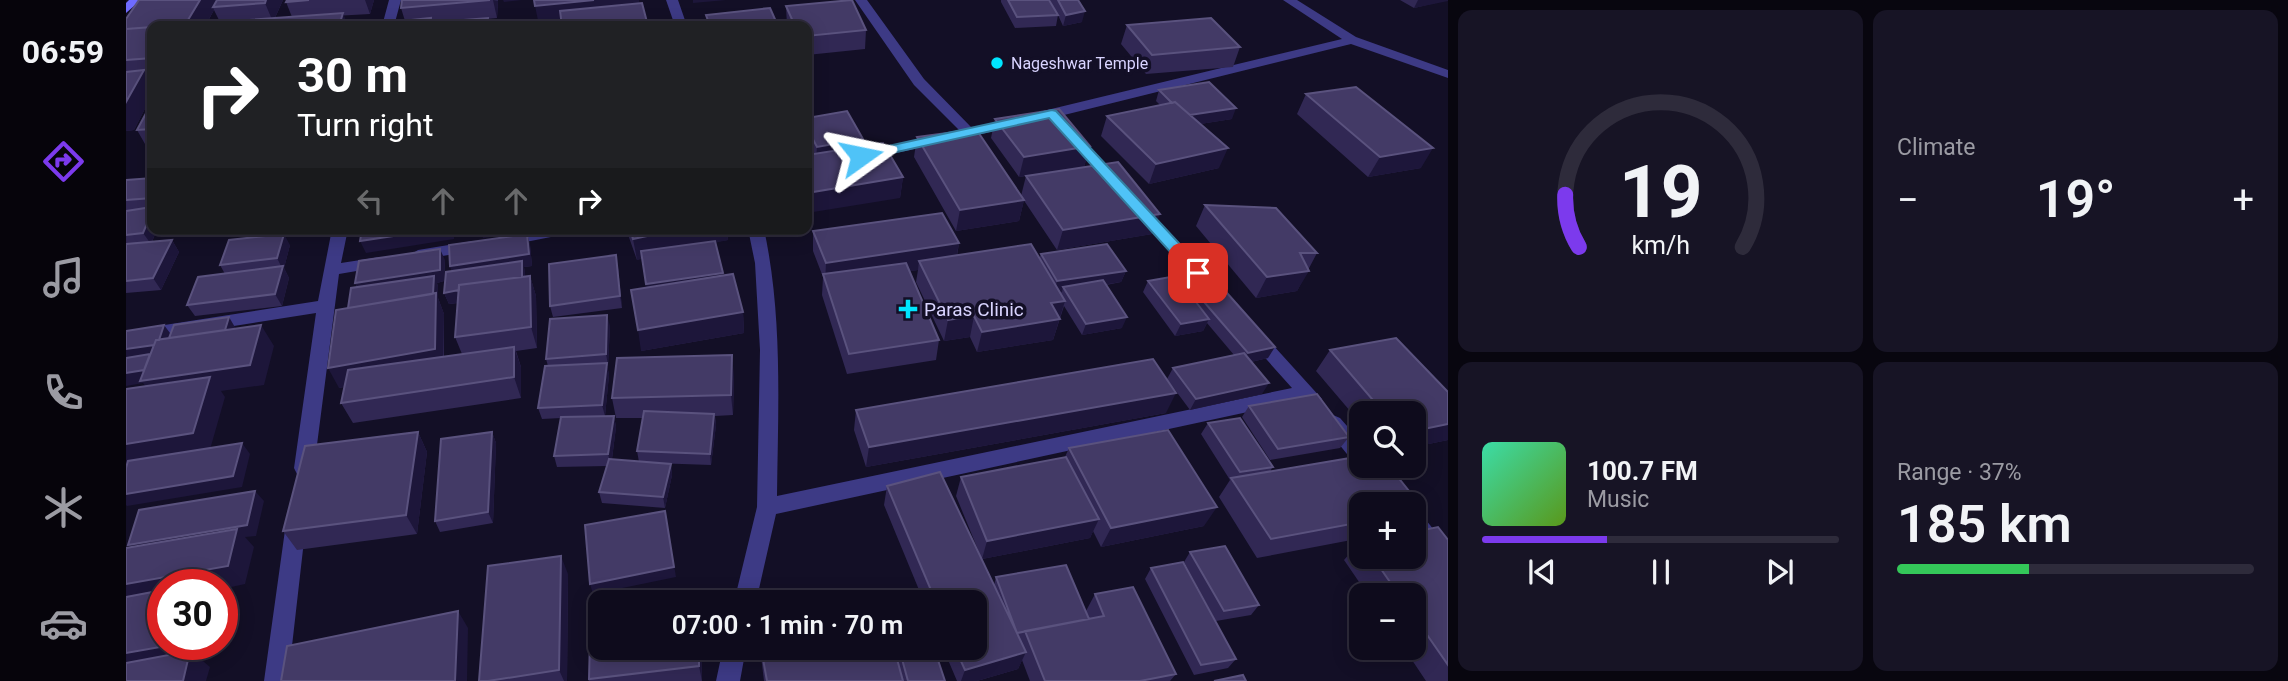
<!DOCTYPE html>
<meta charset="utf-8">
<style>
:root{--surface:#0e0b1c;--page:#171425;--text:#f1f3f6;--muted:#9b9ba3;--line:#2e2b3b;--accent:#7c3aed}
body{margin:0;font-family:Roboto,sans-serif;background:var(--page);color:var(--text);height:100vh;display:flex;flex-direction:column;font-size:26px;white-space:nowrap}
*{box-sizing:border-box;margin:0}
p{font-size:23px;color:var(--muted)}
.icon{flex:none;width:38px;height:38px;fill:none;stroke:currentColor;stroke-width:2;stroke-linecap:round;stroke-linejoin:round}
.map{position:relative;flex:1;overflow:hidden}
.drawer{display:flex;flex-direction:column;gap:10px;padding:10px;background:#08060f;width:840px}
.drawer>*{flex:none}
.banner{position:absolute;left:21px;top:21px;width:665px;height:214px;border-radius:14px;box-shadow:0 4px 18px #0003,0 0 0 2px var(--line);background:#202124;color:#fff;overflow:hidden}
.fabs{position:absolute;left:1223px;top:401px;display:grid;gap:14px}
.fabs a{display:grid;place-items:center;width:77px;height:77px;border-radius:14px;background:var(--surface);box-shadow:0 4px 18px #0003,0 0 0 2px var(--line);font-size:35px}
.speed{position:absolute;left:21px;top:569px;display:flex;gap:14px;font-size:35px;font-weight:700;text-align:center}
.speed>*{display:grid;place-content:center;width:91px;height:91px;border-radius:50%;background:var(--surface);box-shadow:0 4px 18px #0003,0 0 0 2px var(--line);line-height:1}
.speed .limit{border:10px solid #d22;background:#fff;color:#111}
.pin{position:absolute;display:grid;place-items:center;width:60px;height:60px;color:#fff;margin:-30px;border-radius:14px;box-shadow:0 4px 10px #0006}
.me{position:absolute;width:77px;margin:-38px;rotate:78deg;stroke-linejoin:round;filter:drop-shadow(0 0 5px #0008)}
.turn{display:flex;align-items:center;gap:24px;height:147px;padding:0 35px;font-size:32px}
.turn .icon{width:91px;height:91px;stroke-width:2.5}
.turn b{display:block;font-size:49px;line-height:60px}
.lanes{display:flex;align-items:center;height:66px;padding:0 35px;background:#0003;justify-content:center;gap:35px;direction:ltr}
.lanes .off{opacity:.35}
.big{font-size:52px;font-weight:600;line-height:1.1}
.drawer .tile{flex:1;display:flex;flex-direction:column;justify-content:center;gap:10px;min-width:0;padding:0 24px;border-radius:14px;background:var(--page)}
.drawer .dial{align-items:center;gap:0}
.dial svg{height:182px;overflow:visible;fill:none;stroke:var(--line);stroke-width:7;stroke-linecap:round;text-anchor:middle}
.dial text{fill:var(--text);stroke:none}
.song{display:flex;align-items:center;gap:21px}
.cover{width:84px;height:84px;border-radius:10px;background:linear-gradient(135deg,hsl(160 70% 55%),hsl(90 70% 35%))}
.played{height:7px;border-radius:4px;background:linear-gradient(90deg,var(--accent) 35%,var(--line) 35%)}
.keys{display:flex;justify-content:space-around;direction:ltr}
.heat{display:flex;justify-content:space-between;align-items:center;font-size:38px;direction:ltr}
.charge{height:10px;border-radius:5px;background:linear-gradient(90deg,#34c759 37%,var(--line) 0)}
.drawer .tiles{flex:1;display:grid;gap:10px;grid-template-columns:repeat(2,1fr)}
.trip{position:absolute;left:462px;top:590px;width:399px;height:70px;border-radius:14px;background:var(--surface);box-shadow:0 4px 18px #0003,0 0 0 2px var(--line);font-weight:600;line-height:70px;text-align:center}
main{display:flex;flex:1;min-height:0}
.dock{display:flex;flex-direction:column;width:126px;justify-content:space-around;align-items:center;background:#06040b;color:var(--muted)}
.dock .icon{width:49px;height:49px}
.dock .active{color:var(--accent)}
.dock b{font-size:32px;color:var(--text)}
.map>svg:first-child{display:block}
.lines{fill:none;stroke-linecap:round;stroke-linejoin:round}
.street{fill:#3d3a85;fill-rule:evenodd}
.secondary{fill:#6f6bff;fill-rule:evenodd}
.wall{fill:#312854;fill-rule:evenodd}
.shaded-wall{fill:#1d163a}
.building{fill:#433a66;stroke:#5a527e;stroke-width:2}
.route{fill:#4fc3f7;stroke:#337fa1;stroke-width:2}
.poi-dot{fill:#00e5ff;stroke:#130f26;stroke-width:2.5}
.labels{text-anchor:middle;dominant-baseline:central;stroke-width:7;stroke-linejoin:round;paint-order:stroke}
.far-poi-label{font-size:16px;fill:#d9d4ff;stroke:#130f26;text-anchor:start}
.poi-label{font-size:19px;fill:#d9d4ff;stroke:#130f26;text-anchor:start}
</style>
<main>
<nav class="dock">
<b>06:59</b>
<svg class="icon active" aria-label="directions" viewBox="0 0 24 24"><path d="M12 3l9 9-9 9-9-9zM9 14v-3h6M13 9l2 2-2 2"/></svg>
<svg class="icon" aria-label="music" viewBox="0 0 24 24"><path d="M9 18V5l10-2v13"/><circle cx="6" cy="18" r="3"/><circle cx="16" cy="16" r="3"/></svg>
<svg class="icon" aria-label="phone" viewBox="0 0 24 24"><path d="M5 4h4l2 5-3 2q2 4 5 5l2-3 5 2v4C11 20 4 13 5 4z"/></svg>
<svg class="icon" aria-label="climate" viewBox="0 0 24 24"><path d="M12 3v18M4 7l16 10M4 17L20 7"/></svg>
<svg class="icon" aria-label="car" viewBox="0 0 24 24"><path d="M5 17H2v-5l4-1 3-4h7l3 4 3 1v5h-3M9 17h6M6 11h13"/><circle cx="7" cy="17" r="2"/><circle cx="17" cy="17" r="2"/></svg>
</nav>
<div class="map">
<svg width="1322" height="681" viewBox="0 0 1322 681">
<rect width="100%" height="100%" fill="#130f26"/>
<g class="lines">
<path class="street" d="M263 0H275L268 26H256Z
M540 0H552L561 26H549Z
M729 0H741L798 79 846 128 1216 39 1157 0H1171L1230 37 1322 70V78L1225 44 926 118 739 160 734 159V153L834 131 788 85Z
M946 131 951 132 993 179 995 182 993 185H983L941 138V132Z
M1014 205 1019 207 1096 289 1098 293 1096 297H1084L1009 213 1006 210Z
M206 229H222L215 263 254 257 262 262 254 267 213 274 188 468 185 474 178 476 171 474 168 468 190 313 0 343V331L192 301Z
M413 229H448L440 234 379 246 371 241 373 237Z
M622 229H638C657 317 652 407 651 496L1166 388 1124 341 1121 337 1124 333H1136L1196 399 1194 404 1187 406 1177 400 650 514 630 602H608L631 507 634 350 629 263Z
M347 241 355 246 353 250 292 260 284 255 292 250Z
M1207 415 1214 418 1236 443V466H1238L1229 464 1200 428 1197 423 1200 418Z
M1288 513C1299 517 1306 526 1311 536L1307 543 1300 545 1288 537Z
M170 514 177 517 180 523 162 681H138L160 523 163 517Z
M597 648H620L614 681H590Z"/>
<path class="secondary" d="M3 0H15L0 13V3Z"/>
</g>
<path class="wall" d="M13 0H157L149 18 166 17 160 2 161 0H248L244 14 26 26V95L8 130 0 131V19ZM88 10 94 22 81 23Z
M276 0H372L371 18 307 24 279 21 275 8Z
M875 0H923L931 14 924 0H952L956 22 937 26 932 15 930 26 889 28 875 2Z
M1274 0H1322L1288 8Z
M660 6 740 30 739 49 681 55V26H661Z
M1001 25 1114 47 1107 67 1020 74 995 44Z
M1033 90 1106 119 1074 124 1093 168 1023 184 975 136 981 116 1034 105 1030 101Z
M1180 94 1295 168 1242 177 1171 114Z
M26 104V150L23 151 11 130Z
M681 118 737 147 777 177 774 198 688 154 681 140Z
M869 119 964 146 958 167 1026 234 931 250 895 196 900 176 893 177 865 138Z
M791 137 898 200 893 221 830 231 788 157Z
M26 178V229H31L26 242 46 240 53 252 35 290 0 293V180Z
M1079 205 1191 253 1171 291 1130 298 1070 226Z
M500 229H601L602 240 589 242 597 275 617 312 618 333 515 351 521 287 516 258 511 260Z
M687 231 833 243 831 256 913 259 915 254 1000 271 995 282 980 285 996 328 956 335 938 306 927 340 851 352 844 337 818 341 790 282 792 270 784 271 813 340 810 360 721 374 696 295 697 277 687 251Z
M401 234 404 245 406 266 398 267 399 276H404L410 296 411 348 390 351 395 367V398L227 423 215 403 218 387 213 388 222 308 231 287 229 283 319 260 318 281 311 283 312 287V298L318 314V357L336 354 329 337 332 303 323 304 318 293 326 271 324 266Z
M164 245 158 268 163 278 156 306 69 316 61 305 99 274 94 265Z
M492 267 496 308 427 317 424 306Z
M1022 281 1058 286 1060 281 1142 358 1125 362 1136 394 1064 410 1041 379 1047 368 1108 355 1081 323 1077 331 1049 336 1017 292Z
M484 326 482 365 481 366 483 375 479 416H488L490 427 486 459 513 462 511 451 517 418H490L486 398 608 376 607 415 589 416 590 425 585 465 527 463 545 464 546 475 539 508 476 503 473 492 481 466 431 467 428 456 435 418 416 419 412 408 422 366 420 359Z
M1270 338 1322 392V440L1288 447V413H1236V425L1190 371 1204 350Z
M1123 406 1223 437 1214 448 1144 460 1116 417Z
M730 410 1040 413 740 467 728 430Z
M1114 418 1147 467 1144 471 1236 456V466H1263L1299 511 1288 522V504H1236V538L1131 558 1093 497 1104 480 1075 434 1082 423Z
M292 432 301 452 291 534 171 550 157 531Z
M366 432 370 443 367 523 314 532 309 521Z
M943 448 1078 526 975 547 967 531 964 538 856 559 868 585 870 577 960 611 969 594 1050 674 1044 681H904L896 660 892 669 851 681H831L817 648H849V602H798L758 505 761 486 855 557 830 496 835 477 939 457Z
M1322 540V681H1300L1278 648H1288V595H1242L1218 560 1235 541 1236 556H1288Z
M1064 552 1133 605 1125 615 1090 621 1058 562Z
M1025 568 1110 659 1102 668 1068 675 1019 579Z
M442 574 441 681H353Z
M571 590 572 602H474V648H575L576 681H463L465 600Z
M634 648H808L819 681H638Z"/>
<path class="shaded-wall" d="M74 0H94L87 7 88 10 79 26H58Z
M140 0H157L147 22 139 3Z
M239 0H248L244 14Z
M367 0 372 1 371 18Z
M377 0H396L378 2Z
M468 0H513L515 14 413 25 409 6Z
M567 0H600L567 3Z
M1292 0H1322V1L1288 8Z
M959 11 956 22 937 26 940 15Z
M217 13 222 26H213Z
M18 70 26 85V95L8 130 0 131V102Z
M1110 108 1106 119 1055 127 1059 116Z
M737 139 736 150 690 158 691 147Z
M964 146 958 167 893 177 898 157Z
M1102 148 1093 168 1023 184 1030 164Z
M1307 148 1295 168 1242 177 1254 157Z
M777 177 774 198 681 213V193Z
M898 200 893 221 830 231 834 210Z
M26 212V229H31L25 244 17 233Z
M1034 214 1026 234 931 250 937 230Z
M314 229H328V239L240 253 234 241Z
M354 229H416L357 238Z
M553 229H601L602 240 511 260 507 239Z
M158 234 164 245 158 268 163 278 156 306 149 294 156 268 151 258Z
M401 234 404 245 406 266 398 267 399 272 400 293 323 304 318 293 328 278 324 266Z
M46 240 53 252 35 290 27 278Z
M833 243 829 264 793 261 792 270 699 284 700 263Z
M314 249 319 260 318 281 311 283 312 287V298L318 314 317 370 213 388 202 368 227 324 235 294 229 283Z
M490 255 492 267 496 308 494 296Z
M1000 271 995 282 939 291 937 287 936 292 928 293 931 281Z
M1183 271 1171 291 1130 298 1141 277Z
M597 273 598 285 522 296 520 284Z
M404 276 410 296 411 348 405 327Z
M939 301 927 340 851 352 856 332 925 303Z
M617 312 618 333 515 351 512 330Z
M481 315 484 326 482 365 480 354Z
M848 316 844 337 818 341 822 320Z
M103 317 110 329 135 325 148 346 138 385 95 391 99 397 83 453 0 467V444L31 401 17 383 0 386V349L38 325 47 337Z
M1001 317 996 328 956 335 960 324Z
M1083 319 1077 331 1049 336 1055 324Z
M388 347 395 367V398L388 377Z
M1149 347 1142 358 1116 364 1122 353Z
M606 355 608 376 607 415 605 395Z
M481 363 483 375 479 416 476 405Z
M1143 383 1136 394 1064 410 1070 399Z
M1050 393 1040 413 740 467 743 447Z
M588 414 590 425 585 465 584 454Z
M488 416 490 427 485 466 482 454Z
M1322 424V440L1288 447V431Z
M292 432 301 452 291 534 280 515Z
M366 432 370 443 367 523 362 512Z
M116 443 124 454 116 487 1 506 0 505V494Z
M545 464 546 475 539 508 537 497Z
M129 491 138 501 130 536 119 537 128 547 119 584 96 589V584H37V599L0 606V584L13 556 2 545Z
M1091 507 1078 526 975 547 985 528Z
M539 511 550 577 467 594 464 584Z
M973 519 964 538 856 559 861 541Z
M435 556 442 574 441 681H438L433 670Z
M332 611 342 628 341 681H329Z
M51 644H67L65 651 84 667 80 681H57L0 665V653Z
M573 648H575L576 681 573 666Z
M900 652 892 669 851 681H835L839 670Z"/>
<path class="building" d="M13 0H74L59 25 26 26V27L0 29V19Z
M91 0H140L139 3 87 7Z
M161 0H183L160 2Z
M276 0H364L275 8Z
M408 0H468L409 6Z
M726 0 740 30 681 36V26H669L660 6Z
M882 0H923L932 15 891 17Z
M932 0H952L959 11 940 15Z
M516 3 522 26H436L434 11Z
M644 8 652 26H584L580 15Z
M217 13 213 26H41Z
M305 18 304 26H266L267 22Z
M362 18 361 26H324L325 21Z
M1085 18 1114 47 1026 55 1001 25Z
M26 27V58L0 60V29Z
M18 70 0 102V72Z
M1083 82 1110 108 1064 115 1049 102 1046 103 1033 90Z
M1230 87 1307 148 1254 157 1180 94Z
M1049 102 1102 148 1030 164 981 116Z
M25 104H26V129L11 130Z
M933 109 964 146 898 157 869 119Z
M721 111 737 139 691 147 681 128V118Z
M850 129 898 200 834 210 791 137Z
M757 143 777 177 681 193V155Z
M992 162 1034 214 937 230 900 176Z
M26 178V198L0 200V180Z
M1079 205 1150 208 1191 253H1174L1183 271 1141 277Z
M26 207V212L17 233 0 235V211Z
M816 213 833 243 700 263 687 231Z
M236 229H314L234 241Z
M504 229H553L507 239Z
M158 234 151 258 94 265 103 240Z
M401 234 403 254 324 266 323 245Z
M46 240 27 278 0 281V244Z
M589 241 597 273 520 284 515 251Z
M905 244 939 301 925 303 934 319 856 332 848 316 822 320 793 261Z
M981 244 1000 271 931 281 915 254Z
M314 249V270L229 283 233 261Z
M490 255 494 296 424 306 423 264Z
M396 261V277L333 285V290L318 293 320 272Z
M780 263 813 340 723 354 697 274Z
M157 266 149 294 61 305 72 277Z
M607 274 617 312 512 330 505 290Z
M1085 275 1149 347 1122 353 1060 281Z
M308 276 307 294 222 308 225 288Z
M404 276 405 327 329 337 333 285Z
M1050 276 1083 319 1055 324 1022 281Z
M977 280 1001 317 960 324 937 287Z
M310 293 309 349 202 368 210 310Z
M481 315 480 354 420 359 424 319Z
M103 317 99 330 43 338 48 325Z
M38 325 33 340H30L28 345 0 349V331Z
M135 325 124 365 14 381 30 340Z
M1270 338 1322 392V424L1288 431V413H1258L1204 350Z
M388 347V377L215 403 222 370Z
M1118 353 1143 383 1070 399 1047 368Z
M24 354 18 370 0 373V358Z
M606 355 605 395 486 398 491 358Z
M1027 359 1050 393 743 447 730 410Z
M481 363 476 405 412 408 419 366Z
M84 377 67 433 0 444V389Z
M1191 394 1223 437 1152 449 1123 406Z
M518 411 588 414 584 454 511 451Z
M488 416 482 454 428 456 435 417Z
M1114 418 1147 467 1114 472 1082 423Z
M1042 430 1091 507 985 528 943 448Z
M292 432 280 515 157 531 179 446Z
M366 432 362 512 309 521 315 439Z
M116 443 107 476 0 494V468L2 461Z
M1236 456V466H1263L1299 511 1288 513V504H1236V522L1145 539 1105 478Z
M940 457 973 519 861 541 835 477Z
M483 459 545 464 537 497 473 492Z
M814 472 900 652 839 670 829 648H849V602H810L761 486Z
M129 491 121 525 2 545 13 510Z
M539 511 548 567 464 584 459 525Z
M1312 527 1322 540V665L1288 616V595H1273L1246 556H1288V532Z
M111 529 102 566 0 584V548Z
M1099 546 1133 605 1098 611 1064 552Z
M435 556 433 670 362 681H353L362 566Z
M1057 562 1110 659 1075 665 1025 568Z
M940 565 963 619 891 633 870 577Z
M1007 587 1050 674 1014 681H919L899 631 978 616 969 594Z
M37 590V644H51L0 653V597Z
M571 590V602H474V648H573V666L463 679 465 600Z
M332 611 329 681H155L161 646Z
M635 648H768L777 681H641Z
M773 648H808L819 681H782Z
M64 651 57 681H0V663Z
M1117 675 1120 681H1088Z"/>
<path class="route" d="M926 110 930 111 1077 269 1079 273 1077 276H1066L923 118 735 160 729 156 735 152Z"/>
<g class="poi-dot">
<circle cx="871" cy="63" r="7"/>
<path d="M778.5 298.5h7v7h7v7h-7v7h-7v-7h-7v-7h7z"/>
</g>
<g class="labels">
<g class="far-poi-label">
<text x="885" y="63">Nageshwar Temple</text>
</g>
<g class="poi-label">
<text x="798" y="309">Paras Clinic</text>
</g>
</g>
</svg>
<div class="fabs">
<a><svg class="icon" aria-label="search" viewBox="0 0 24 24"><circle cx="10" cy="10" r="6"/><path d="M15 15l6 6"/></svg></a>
<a>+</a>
<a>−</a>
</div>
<div class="speed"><div class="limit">30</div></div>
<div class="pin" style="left:1072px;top:273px;background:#d93025"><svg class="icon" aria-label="arrive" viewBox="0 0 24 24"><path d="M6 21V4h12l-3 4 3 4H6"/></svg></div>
<svg class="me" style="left:735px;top:156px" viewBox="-20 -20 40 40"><path d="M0-17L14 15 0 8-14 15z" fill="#4fc3f7" stroke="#fff" stroke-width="4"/></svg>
<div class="trip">07:00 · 1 min · 70 m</div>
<div class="banner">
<div class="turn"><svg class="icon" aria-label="right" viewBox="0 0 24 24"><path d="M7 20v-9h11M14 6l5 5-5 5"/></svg><div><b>30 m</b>Turn right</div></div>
<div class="lanes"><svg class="icon off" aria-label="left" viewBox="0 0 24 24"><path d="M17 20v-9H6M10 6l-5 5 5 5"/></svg><svg class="icon off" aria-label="ahead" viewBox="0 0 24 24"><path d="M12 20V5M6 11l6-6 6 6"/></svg><svg class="icon off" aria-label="ahead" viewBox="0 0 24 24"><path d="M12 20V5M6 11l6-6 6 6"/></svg><svg class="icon" aria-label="right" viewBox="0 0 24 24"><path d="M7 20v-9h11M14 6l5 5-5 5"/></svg></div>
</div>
</div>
<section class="drawer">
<div class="tiles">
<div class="tile dial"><svg viewBox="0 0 100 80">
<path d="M14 69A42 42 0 1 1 86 69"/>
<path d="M14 69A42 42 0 0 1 8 46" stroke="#7c3aed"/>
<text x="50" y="56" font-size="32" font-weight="700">19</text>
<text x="50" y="72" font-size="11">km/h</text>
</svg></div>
<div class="tile"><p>Climate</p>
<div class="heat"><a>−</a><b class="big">19°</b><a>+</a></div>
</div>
<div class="tile">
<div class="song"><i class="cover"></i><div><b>100.7 FM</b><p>Music</p></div></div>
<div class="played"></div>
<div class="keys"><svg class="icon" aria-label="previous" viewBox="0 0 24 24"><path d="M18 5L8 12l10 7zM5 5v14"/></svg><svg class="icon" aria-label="pause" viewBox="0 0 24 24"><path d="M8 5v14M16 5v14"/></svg><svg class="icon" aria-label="next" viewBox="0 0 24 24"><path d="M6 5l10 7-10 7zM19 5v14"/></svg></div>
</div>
<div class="tile"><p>Range · 37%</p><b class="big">185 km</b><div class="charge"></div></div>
</div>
</section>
</main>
